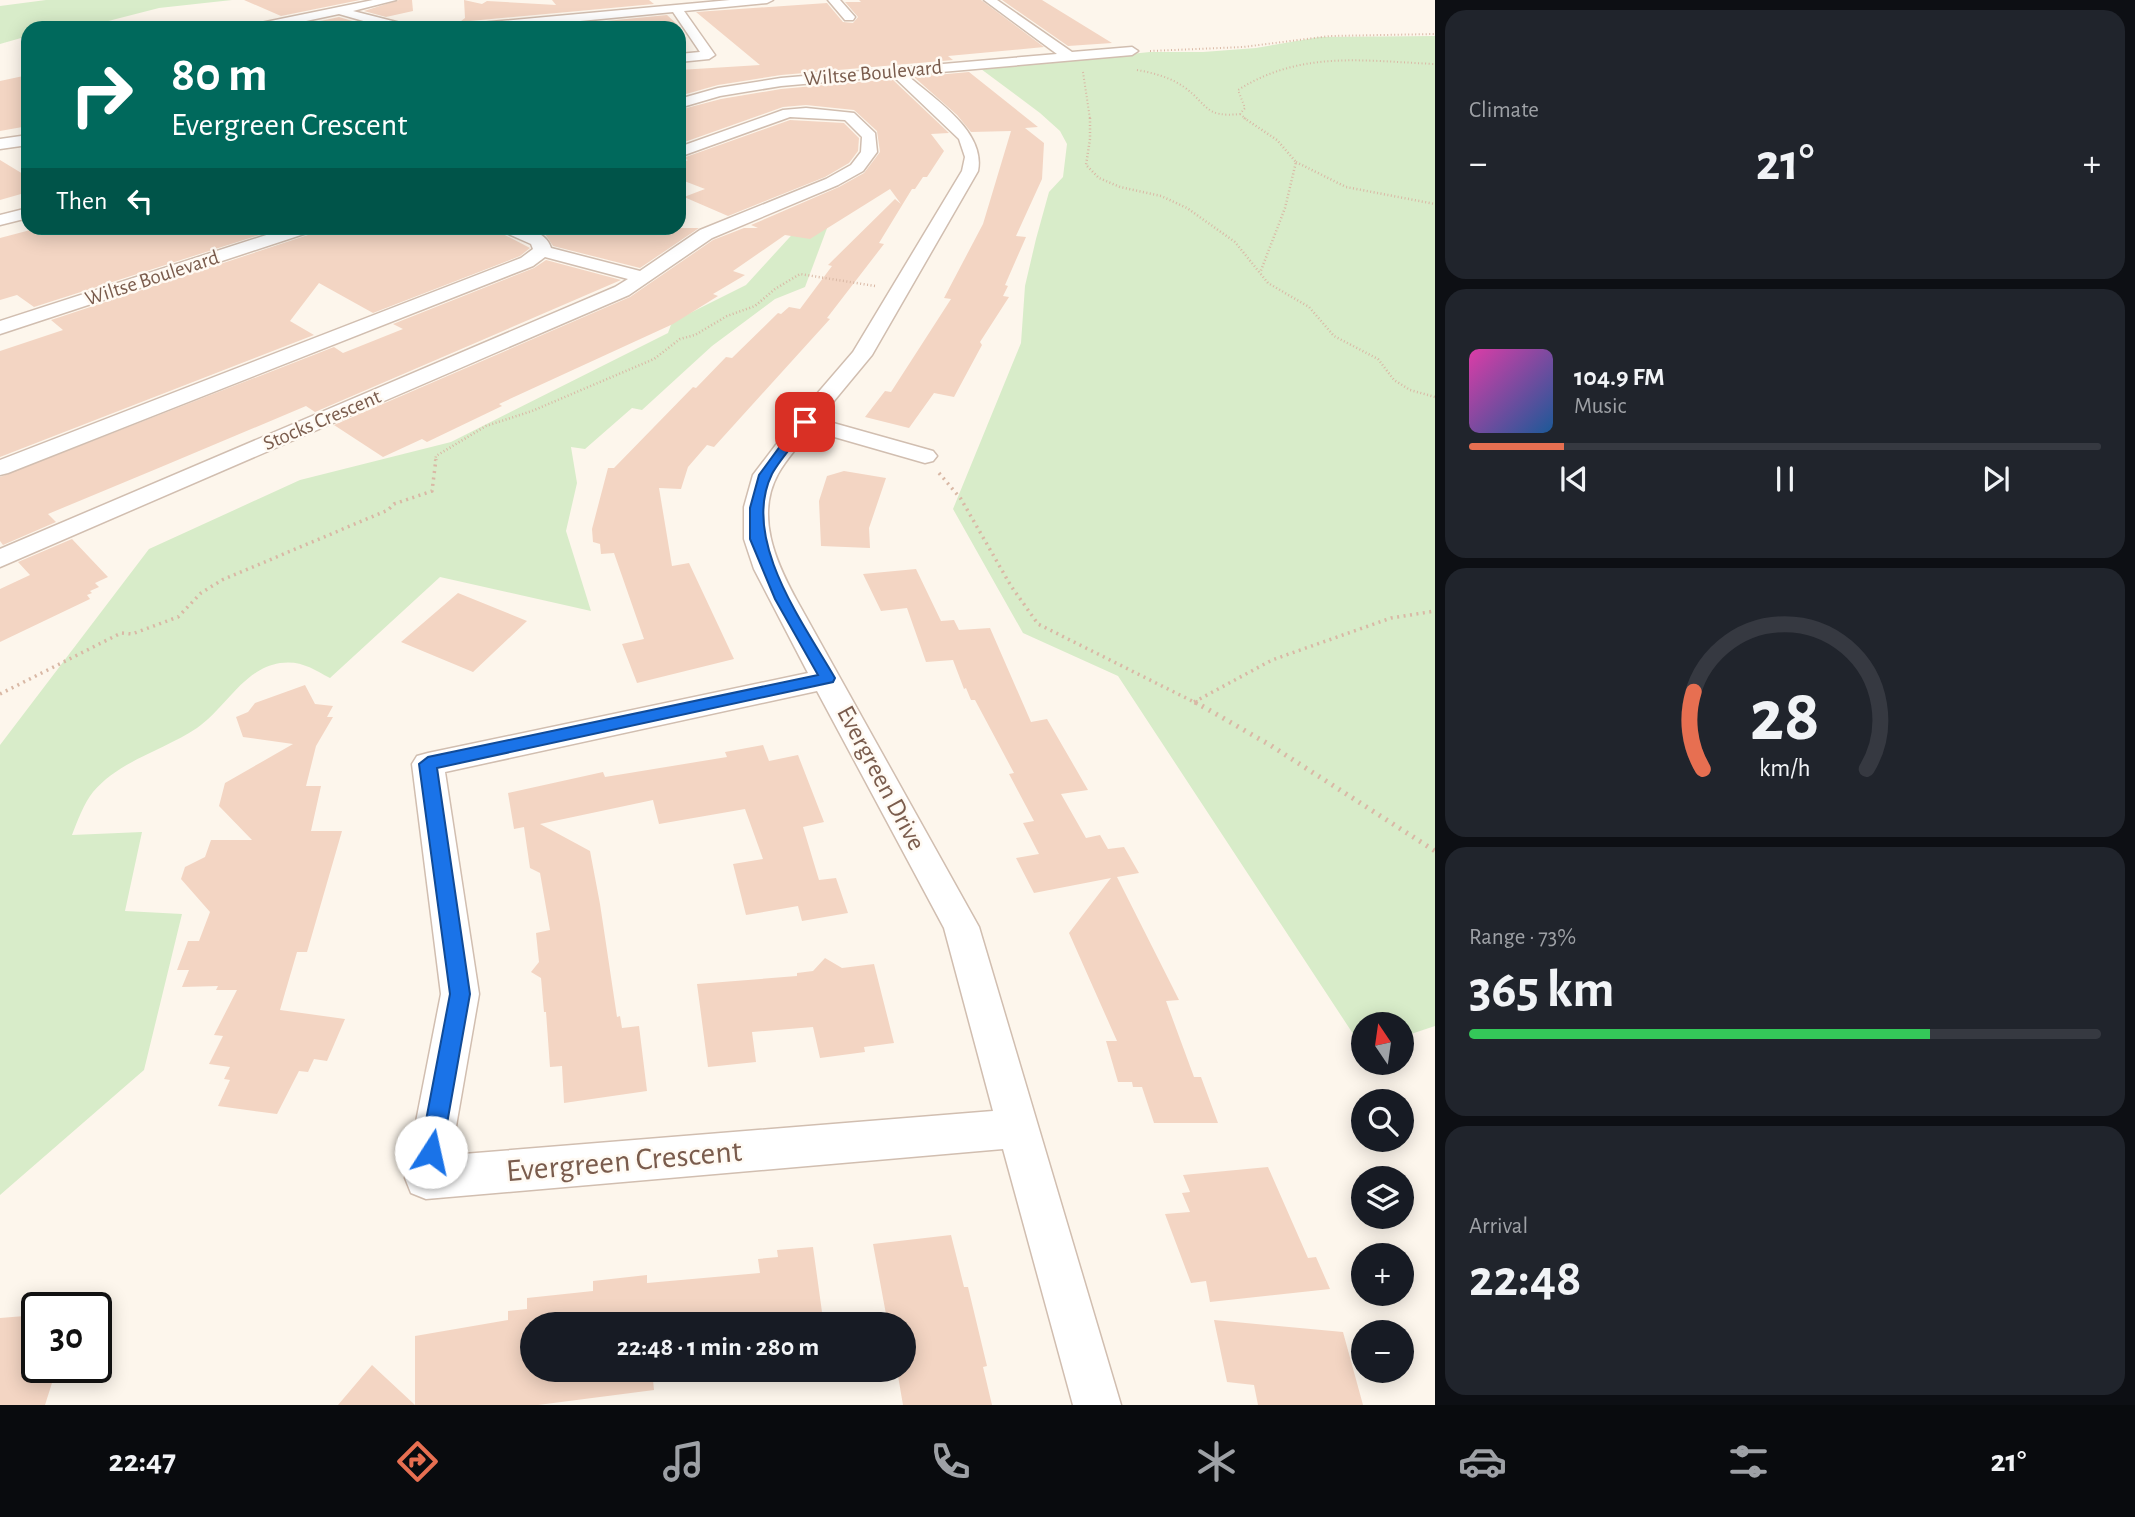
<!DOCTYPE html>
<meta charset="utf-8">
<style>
:root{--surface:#171b24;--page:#20242c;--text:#f1f3f6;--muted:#9ea1a6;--line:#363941;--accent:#e76f51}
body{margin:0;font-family:"Alegreya Sans",sans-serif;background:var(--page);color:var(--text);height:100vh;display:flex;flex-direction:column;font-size:26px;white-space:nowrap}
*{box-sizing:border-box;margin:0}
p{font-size:23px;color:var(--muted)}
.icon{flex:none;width:38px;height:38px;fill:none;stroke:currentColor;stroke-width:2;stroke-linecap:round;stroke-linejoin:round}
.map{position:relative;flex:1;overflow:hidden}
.details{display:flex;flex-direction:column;gap:10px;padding:10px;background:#0d0f14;width:700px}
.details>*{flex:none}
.top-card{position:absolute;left:21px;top:21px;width:665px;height:214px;border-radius:21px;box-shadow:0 4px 18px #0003;background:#00695c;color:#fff;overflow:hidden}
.needle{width:46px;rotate:347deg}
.buttons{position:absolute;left:1351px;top:1012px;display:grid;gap:14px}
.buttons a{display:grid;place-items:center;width:63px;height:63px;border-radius:50%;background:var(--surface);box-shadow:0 4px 18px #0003;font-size:35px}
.speed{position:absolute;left:21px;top:1292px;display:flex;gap:14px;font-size:35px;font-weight:700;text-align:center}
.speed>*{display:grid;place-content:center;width:91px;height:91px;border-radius:50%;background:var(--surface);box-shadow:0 4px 18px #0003;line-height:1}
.speed .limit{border:4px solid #111;border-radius:10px;background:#fff;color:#111}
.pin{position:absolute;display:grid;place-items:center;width:60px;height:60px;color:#fff;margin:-30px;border-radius:14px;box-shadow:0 4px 10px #0006}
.me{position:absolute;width:77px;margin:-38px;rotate:10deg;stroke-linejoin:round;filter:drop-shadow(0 0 5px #0008)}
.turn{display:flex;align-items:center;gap:24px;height:147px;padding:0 35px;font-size:32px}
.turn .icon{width:91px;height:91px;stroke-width:2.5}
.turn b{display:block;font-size:49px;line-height:60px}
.then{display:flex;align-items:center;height:66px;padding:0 35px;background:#0003;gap:14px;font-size:26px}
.big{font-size:52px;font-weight:600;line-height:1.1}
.details .widget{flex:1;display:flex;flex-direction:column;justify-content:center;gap:10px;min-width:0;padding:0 24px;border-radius:21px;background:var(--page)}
.details .dial{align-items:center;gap:0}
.dial svg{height:182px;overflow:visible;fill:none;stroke:var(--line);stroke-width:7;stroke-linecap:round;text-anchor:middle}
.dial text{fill:var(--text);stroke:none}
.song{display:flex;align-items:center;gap:21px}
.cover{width:84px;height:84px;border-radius:10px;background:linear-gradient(135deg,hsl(320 70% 55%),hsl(210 70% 35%))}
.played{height:7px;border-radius:4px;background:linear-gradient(90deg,var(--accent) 15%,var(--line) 15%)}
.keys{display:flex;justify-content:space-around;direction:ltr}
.heat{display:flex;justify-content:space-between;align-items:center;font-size:38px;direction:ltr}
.charge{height:10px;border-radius:5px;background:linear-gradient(90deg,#34c759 73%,var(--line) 0)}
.trip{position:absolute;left:520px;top:1312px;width:396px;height:70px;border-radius:35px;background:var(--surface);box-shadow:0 4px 18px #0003;font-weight:600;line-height:70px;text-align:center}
.tab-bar{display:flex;height:112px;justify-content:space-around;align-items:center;background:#090b0e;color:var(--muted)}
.tab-bar .icon{width:49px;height:49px}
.tab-bar .on{color:var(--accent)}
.tab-bar b{font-size:32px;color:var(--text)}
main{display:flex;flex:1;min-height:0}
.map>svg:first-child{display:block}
.green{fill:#d8ecc9}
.building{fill:#f3d5c3}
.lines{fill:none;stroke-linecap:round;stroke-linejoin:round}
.street-casing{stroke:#d1beb0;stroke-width:3}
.path-far3{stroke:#d9b8a5;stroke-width:2;stroke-dasharray:1 2.5;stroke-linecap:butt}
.path-far2{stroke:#d9b8a5;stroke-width:2.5;stroke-dasharray:1 2.5;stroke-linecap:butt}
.path-far1{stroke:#d9b8a5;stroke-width:3.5;stroke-dasharray:2 4.5;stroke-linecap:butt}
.path{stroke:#d9b8a5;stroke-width:5;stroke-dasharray:2 6;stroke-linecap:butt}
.street{fill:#fff;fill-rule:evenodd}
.route{fill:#1a73e8;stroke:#114b97;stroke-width:2}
.labels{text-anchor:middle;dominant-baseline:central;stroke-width:5;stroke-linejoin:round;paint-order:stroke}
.far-street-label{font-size:21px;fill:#7a5c4d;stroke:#fffaf3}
.street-label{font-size:26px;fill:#7a5c4d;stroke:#fffaf3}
.near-street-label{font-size:32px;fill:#7a5c4d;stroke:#fffaf3}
</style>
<main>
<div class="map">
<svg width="1435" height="1405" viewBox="0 0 1435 1405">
<rect width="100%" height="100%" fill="#fdf6ec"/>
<path class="green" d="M46 0H232L159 8 81 28H28V36L0 44V6Z
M1435 36V1026L1402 1037V1024H1363V1049L1118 676 1023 633 953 509 1021 343 1025 286 1036 239 1049 192 1063 177 1067 144 1060 131 1040 113 981 69 1150 52H1203L1256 48 1320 37Z
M820 204 835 207 805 287 775 299 712 346 642 410 632 408 585 449 571 447 577 483 566 531 591 611 440 577 330 678C313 669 301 660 280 663 243 669 226 708 197 728 164 750 119 761 93 792 84 803 77 822 72 835L142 832 125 911 182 914 144 1070 0 1195V745L149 549 300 480 451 442 668 333 672 322 746 285Z"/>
<path class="building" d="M244 0H360L281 16Z
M399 0H412L413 11 386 17 364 11Z
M464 0 482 4 487 1 556 5 552 0H649L654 4 470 21 462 28H452L465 18Z
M859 0H981L1044 47 948 56 953 60 781 75 718 85 679 96V70L760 65 696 12 827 3 843 22 853 23 858 17 845 2H861Z
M1002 0H1042L1112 43 1068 46Z
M667 15 681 28H535Z
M339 17 359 23 335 28H310L302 25Z
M969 72 1038 127 1025 128 1044 143 1042 179 1016 236 1026 237 1005 285 1008 286 1003 296 1009 297 980 342 982 345 954 397 934 393 909 428 865 417 885 391 891 392 951 299 944 298 983 224 1011 131 971 132 957 115 914 77Z
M28 75V126L0 131V81Z
M892 79 949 133 931 134 944 151 927 177H923L915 189H912L879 243 884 244 827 318 830 319 714 447 707 445 688 467 681 489 659 488 672 566 689 563 734 659 637 683 622 644 644 639 614 553 601 554 600 544 593 542 592 529 608 468H614L693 387 696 388 726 357 732 358 778 313 781 314 789 307 800 309 832 266 828 265 895 199 901 204 890 189 810 239 785 235 733 271 745 275 713 294 718 296 673 324 499 404 502 406 427 442 422 439 383 457 334 425 630 297 713 240 744 228H758L751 225 839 187 864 173 880 152 877 131 854 110 806 105 783 107 679 144V110L721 99 781 89Z
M790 120 844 123 859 138 858 151 849 163 825 177 728 216 684 197 705 189 679 179V164L688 160 683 158Z
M0 160 28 177V192L0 200Z
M38 228H281L34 307 17 295 0 300V238Z
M316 228H499L503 234 530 248 520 256 373 313 319 283 290 321 314 335 0 457V351L63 330 51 320 311 234Z
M529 228H699L640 268 553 246 545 234Z
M546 260 621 280 315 412 306 406 161 467 48 514 56 522 3 545 0 541V477L334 347 343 353 403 329 393 324 534 268Z
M844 471 886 478 869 528 870 548 821 546 819 501 827 476Z
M72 539 108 577 95 583 99 587 90 591 92 593 87 595 90 599 0 642V589L30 575 18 562Z
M916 569 941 621 954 620 959 630 990 628 1031 722 1047 719 1088 790 1061 794 1086 838 1100 835 1108 849 1124 847 1139 873 1117 877 1179 1000 1166 1001 1194 1077H1201L1218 1123H1154L1142 1087H1133L1132 1082H1118L1106 1041H1117L1069 933 1111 878 1034 893 1016 858 1039 854 1023 823 1034 821 1009 774 1014 773 975 700H971L966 688 964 689 953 660 926 662 907 608 881 611 863 574Z
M458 593 527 621 473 672 401 642Z
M305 685 315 704 333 706 327 717H333L316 746 306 786H321L311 831H342L307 952H297L280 1010 345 1019 327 1061 314 1059 308 1072 299 1071 277 1114 218 1106 230 1080 224 1079 230 1067 209 1064 223 1036 214 1035 237 990H216L218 986 182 987 189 970H177L188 941H199L210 912 181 879 185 867 205 857 211 840H252L219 806 225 783 293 744 243 737 236 717 248 712 255 703Z
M763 745 769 761 798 755 824 822 803 827 819 880 836 878 848 913 802 921 798 906 746 915 733 864 763 859 745 809 659 824 653 800 540 824 590 851 600 904 617 1017 620 1016 622 1028 639 1026 647 1091 564 1103 562 1066 550 1067 546 1012H544L541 978 531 972 539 962 536 933 550 930 540 873 530 868 524 827 514 829 508 793 603 772 605 777 727 757 725 752Z
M825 958 842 968 874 964 894 1043 864 1047 865 1052 820 1058 813 1027 752 1032 756 1062 708 1067 697 984 797 976V973L813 971Z
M1268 1167 1308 1258 1316 1257 1330 1289 1210 1302 1206 1281 1191 1283 1165 1214 1190 1212 1182 1193 1190 1192 1183 1175Z
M951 1235 964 1287H968L987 1366 983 1367 992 1405H903L897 1370H903V1325H888L873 1244Z
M813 1247 822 1312 805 1314 807 1325H532V1370H652L654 1390 538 1405H338L372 1365 415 1405V1336L508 1320V1311L527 1309V1298L593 1291V1281L647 1275V1283L760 1273 758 1259 778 1257 777 1250Z
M37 1315V1367H57L45 1405H0V1318Z
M1214 1320 1343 1332 1363 1405H1258L1254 1385 1227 1382Z"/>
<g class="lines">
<g class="street-casing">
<path id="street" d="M373 0H396L353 11 420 28H388L339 14 273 28H250L256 24Z
M730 0H773L767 3 684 11 715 55 709 59 679 62V54L700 52 673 12 508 28H464L470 24Z
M828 0H840L855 17 853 20H845Z
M984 0H997L1072 52 1132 47 1138 51 1132 55 907 75C934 99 986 131 978 171L872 355 819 419 933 451 937 456 933 461 925 463 810 430C800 445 786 459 778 474 755 516 776 562 796 599L979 927 1121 1405H1073L1003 1149 426 1199 411 1193 405 1178 441 994 412 764 417 756 428 753 808 673 754 569 744 539V507L753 475 797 417 853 352 962 171 965 157 959 139 893 76 781 86 720 96 679 108V99L718 88 781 78 1057 54ZM817 691 944 928 993 1111 451 1155 479 994 445 772Z
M806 108 854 113 875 133 877 152 863 171 838 185 712 238 629 295 0 567V549L615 287 628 279 545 257 533 266 8 473 0 475V460L521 258 533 249 531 244 504 232 502 228C519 228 545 228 551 248L640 271 700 230 826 179 851 165 861 152 862 137 845 120 790 117 679 157V147L783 110Z
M28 135V145L0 149V139Z
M28 208V218L0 225V215Z
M288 228H313L310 232 0 334V321Z"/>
</g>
<path class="path-far3" d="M1150 51 1243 47 1330 36 1435 34
M1137 70C1153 73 1170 77 1184 87 1208 104 1204 118 1240 114L1245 108 1238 90C1301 50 1364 61 1435 64
M1083 72 1090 119
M1240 114 1246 119"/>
<path class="path-far2" d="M1090 118V139L1086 165 1099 178 1120 187 1161 196 1187 208 1235 242 1268 283 1309 307 1334 336 1378 359 1394 380 1410 390 1435 397
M1244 118 1277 140 1296 162 1285 208 1260 273
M1296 162 1346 187 1435 204
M435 461 436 456 486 426 532 411 654 359 680 339 695 335 727 316 755 306 775 289 800 274 875 286"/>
<path class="path-far1" d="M939 473 961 499 1011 586 1038 624 1198 704
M0 694 121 633 132 634 178 617 201 593 222 580 388 510 394 504 432 491 436 459
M1194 702 1272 660 1391 618 1435 611"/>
<path class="path" d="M1195 702 1270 745 1435 851"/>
<use href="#street" class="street"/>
</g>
<path class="route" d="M805 418 811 422C799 439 782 456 772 474 740 539 804 624 835 678L833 682 437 768 470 994 442 1152 439 1159 431 1162 423 1159 420 1152 450 994 419 764 428 757 818 675 775 599 750 539V508L759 475 800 419Z"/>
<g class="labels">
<g class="far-street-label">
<text transform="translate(873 73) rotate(-5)">Wiltse Boulevard</text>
<text transform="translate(152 278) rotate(-18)">Wiltse Boulevard</text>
<text transform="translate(322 420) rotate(-23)">Stocks Crescent</text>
</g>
<g class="street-label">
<text transform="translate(881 778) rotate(62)">Evergreen Drive</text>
</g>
<g class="near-street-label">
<text transform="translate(624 1161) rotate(-5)">Evergreen Crescent</text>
</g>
</g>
</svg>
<div class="buttons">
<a><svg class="needle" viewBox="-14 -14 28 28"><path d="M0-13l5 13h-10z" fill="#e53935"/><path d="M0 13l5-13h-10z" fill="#9ea1a6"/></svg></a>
<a><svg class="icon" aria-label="search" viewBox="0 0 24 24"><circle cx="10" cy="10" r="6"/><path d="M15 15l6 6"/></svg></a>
<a><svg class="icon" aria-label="layers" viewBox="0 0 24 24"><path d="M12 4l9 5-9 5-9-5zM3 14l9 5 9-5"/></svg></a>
<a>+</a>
<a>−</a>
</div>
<div class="speed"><div class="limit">30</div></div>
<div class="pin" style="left:805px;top:422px;background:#d93025"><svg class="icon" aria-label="arrive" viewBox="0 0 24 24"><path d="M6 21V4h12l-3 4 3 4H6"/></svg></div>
<svg class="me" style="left:431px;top:1152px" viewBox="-20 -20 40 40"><circle r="19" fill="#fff"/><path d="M0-13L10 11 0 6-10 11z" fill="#1a73e8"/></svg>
<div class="trip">22:48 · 1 min · 280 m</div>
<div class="top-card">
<div class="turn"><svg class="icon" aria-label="right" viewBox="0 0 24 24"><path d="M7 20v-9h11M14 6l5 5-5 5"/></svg><div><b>80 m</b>Evergreen Crescent</div></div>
<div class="then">Then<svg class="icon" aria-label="left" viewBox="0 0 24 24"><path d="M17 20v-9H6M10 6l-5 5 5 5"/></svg></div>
</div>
</div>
<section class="details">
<div class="widget"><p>Climate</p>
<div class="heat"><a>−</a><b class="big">21°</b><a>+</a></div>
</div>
<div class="widget">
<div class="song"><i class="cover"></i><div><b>104.9 FM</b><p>Music</p></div></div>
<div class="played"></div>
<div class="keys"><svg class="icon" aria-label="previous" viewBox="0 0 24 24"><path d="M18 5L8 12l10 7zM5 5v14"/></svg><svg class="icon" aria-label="pause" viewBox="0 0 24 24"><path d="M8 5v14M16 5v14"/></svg><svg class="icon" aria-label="next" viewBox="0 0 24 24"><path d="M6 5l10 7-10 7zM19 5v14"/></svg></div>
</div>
<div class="widget dial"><svg viewBox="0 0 100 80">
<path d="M14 69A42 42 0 1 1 86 69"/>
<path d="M14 69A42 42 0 0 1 10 35" stroke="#e76f51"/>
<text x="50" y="56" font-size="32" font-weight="700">28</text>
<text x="50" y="72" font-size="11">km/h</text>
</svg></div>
<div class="widget"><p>Range · 73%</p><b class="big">365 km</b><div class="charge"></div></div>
<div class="widget"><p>Arrival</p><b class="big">22:48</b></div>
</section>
</main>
<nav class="tab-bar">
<b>22:47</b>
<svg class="icon on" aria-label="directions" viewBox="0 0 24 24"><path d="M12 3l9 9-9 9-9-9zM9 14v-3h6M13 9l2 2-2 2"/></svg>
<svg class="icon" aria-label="music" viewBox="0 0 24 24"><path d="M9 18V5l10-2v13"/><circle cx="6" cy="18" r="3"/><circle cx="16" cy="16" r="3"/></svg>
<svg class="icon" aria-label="phone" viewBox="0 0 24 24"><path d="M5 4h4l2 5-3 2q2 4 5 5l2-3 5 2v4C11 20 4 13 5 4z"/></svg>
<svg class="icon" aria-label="climate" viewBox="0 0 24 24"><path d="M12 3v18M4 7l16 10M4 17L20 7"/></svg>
<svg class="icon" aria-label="car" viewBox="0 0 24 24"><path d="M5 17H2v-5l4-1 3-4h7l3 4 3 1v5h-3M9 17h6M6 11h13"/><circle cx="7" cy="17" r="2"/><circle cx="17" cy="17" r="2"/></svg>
<svg class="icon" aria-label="filters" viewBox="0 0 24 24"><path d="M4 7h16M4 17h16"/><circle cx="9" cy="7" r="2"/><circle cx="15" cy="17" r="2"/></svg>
<b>21°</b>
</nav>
